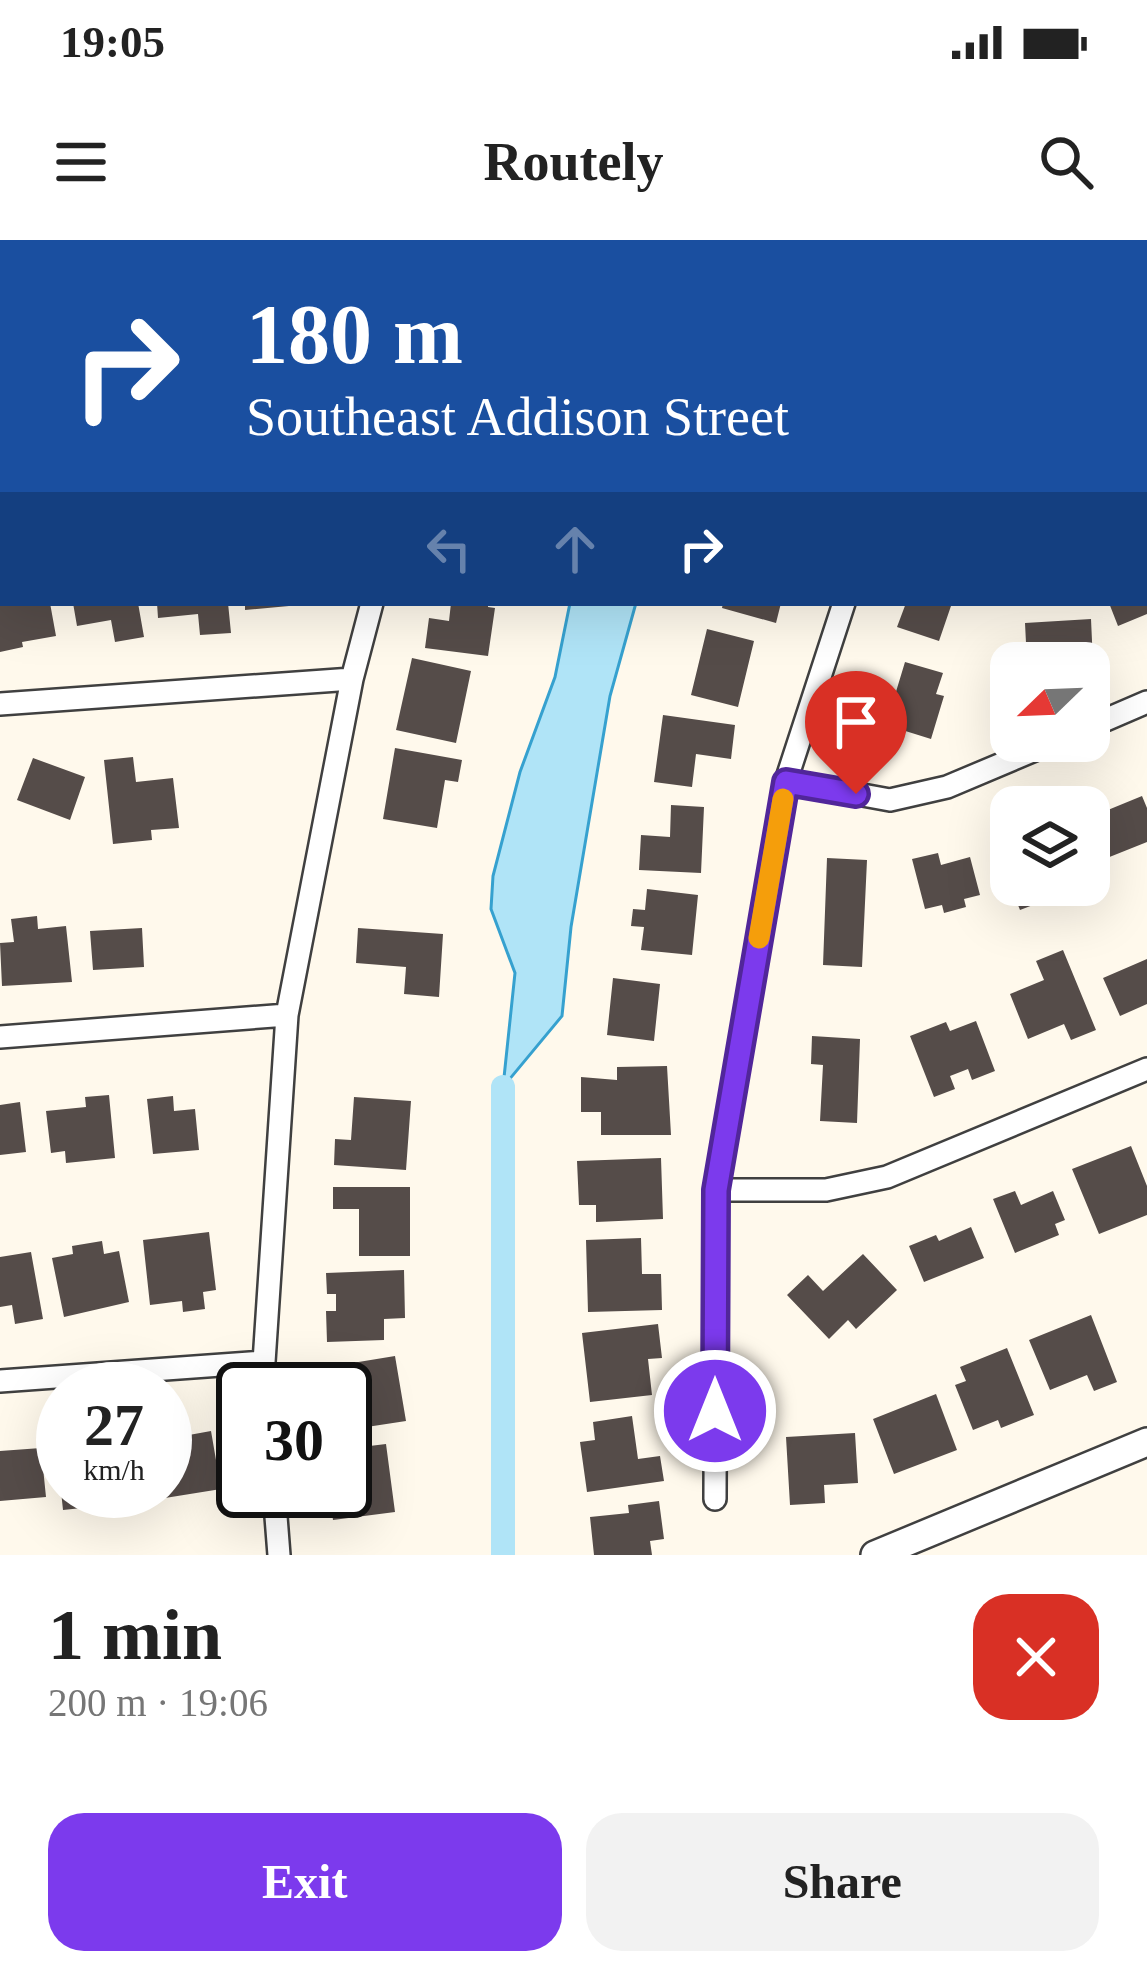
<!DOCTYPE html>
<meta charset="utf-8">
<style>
:root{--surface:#fff;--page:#f2f2f2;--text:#222;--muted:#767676;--accent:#7c3aed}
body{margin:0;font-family:"Times New Roman",serif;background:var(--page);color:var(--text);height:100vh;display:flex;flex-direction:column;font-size:45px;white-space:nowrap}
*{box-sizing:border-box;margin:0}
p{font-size:39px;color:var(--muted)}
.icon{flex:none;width:66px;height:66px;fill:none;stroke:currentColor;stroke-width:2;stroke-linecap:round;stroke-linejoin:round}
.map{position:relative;height:1315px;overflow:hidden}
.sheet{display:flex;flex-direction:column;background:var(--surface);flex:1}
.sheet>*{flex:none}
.guide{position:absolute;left:0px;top:0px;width:1149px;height:366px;box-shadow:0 12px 48px #0002;background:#1a4fa0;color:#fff;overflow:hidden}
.needle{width:78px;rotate:247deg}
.controls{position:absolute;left:990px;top:402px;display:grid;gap:24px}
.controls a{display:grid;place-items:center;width:120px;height:120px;border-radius:24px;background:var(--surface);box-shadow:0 12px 48px #0002;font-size:60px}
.speed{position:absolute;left:36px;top:1122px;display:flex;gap:24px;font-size:60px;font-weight:700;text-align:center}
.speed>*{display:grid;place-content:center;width:156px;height:156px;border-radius:50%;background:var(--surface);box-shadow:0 12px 48px #0002;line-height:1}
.speed small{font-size:30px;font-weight:400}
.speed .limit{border:6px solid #111;border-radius:18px;background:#fff;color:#111}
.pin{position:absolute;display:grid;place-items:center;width:102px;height:102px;color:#fff;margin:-123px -51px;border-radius:50% 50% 50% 0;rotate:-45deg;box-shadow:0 0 12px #0007}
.pin .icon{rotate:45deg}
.me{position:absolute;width:132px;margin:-66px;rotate:0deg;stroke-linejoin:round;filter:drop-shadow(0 0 9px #0008)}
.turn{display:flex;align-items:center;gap:42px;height:252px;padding:0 48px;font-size:54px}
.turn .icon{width:156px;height:156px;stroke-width:2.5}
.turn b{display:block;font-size:84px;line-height:102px}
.lanes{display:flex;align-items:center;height:114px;padding:0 48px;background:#0003;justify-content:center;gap:60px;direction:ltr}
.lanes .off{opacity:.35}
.round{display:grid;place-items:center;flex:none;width:126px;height:126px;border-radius:36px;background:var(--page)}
.head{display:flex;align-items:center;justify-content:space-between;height:204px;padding:0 48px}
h1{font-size:72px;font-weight:800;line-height:90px}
.button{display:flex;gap:24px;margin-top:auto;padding:24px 48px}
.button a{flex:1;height:138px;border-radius:36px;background:var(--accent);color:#fff;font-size:48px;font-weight:800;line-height:138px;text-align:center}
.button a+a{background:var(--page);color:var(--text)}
.status{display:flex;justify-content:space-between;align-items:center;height:84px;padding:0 60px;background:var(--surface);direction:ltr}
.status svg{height:33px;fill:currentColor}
header{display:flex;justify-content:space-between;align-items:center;height:156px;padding:0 48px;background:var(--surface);font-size:54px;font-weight:800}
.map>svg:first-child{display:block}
.water{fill:#b0e4f7;stroke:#36a1cf;stroke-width:3}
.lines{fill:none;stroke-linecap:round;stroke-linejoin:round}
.canal{stroke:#b0e4f7;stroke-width:24}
.building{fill:#554c49}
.minor-casing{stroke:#404040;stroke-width:26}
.tertiary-casing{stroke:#404040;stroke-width:32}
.minor{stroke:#fff;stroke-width:21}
.tertiary{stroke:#fff;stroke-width:27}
.route-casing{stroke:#51269a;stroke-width:30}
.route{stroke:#7c3aed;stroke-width:21}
.slow{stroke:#f59e0b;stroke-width:21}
</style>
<div class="status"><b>19:05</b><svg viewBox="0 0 49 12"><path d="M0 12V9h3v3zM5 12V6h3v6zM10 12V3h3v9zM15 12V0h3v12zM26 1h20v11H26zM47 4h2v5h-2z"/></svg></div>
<header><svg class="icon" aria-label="menu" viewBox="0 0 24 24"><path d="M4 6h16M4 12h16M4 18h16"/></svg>Routely<svg class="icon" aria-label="search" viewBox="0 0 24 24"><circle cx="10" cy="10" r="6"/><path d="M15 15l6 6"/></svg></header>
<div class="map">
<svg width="1147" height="1315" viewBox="0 0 1147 1315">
<rect width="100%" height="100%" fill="#fff9ec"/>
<path class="water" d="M570,363h66l-26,93 -39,231 -9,89 -59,71 12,-114 -24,-64 2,-33 27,-104 35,-95z"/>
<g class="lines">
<path class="canal" d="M503,1315v-468"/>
</g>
<path class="building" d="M0,363h50l6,33 -34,6 1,5 -23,5z
M73,363h65l6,34 -29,5 -4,-22 -34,6z
M157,363h71l3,30 -31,2 -2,-21 -40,4z
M245,363h44v3l-44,4z
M451,363h37v4l7,1 -7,48 -63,-8 4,-30 20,3z
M723,363h58l-5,20 -54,-15z
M906,363h46l-13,38 -42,-14z
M1109,363h38v11l-29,12z
M1091,379l2,44h-66l-2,-40z
M707,389l47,12 -16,66 -47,-12z
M412,418l59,13 -15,72 -60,-13z
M905,422l38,11 -7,21 8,2 -13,43 -64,-20 9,-30 19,6z
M663,475l72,10 -4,34 -35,-5 -4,33 -38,-5z
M395,508l67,12 -4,22 -13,-2 -8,48 -54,-9z
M133,517l3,25 37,-4 6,50 -28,2 1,10 -39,4 -9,-84z
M33,518l52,19 -15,43 -53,-20z
M1095,551l8,21 39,-16 5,12v34l-55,22 -3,-57h-20l-2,-5z
M671,565l33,2 -3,66 -62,-3 2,-35 29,2z
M938,613l3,12 29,-8 10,38 -16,4 2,8 -22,6 -2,-8 -17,4 -13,-50z
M827,618l40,2 -5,107 -39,-2z
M1010,645h45l4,10 -39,15z
M647,649l51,6 -6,60 -51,-5 3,-23 -13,-1 2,-17 12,1z
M37,676l1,13 28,-3 6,56 -70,4 -2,-43 14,-1 -3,-23z
M142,688l2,39 -51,3 -3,-39z
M358,688l85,6 -4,63 -35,-3 2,-27 -50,-4z
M1063,710l33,80 -25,10 -7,-16 -36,15 -18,-45 34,-14 -8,-19z
M1147,719v45l-27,12 -17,-38z
M613,738l47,6 -6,57 -47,-6z
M976,781l19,50 -23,9 -4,-11 -18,7 5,13 -21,8 -24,-61 36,-14 4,9z
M812,796l48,3 -3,84 -37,-2 3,-56 -12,-1z
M667,826l4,69h-70v-23h-20v-35l36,3v-13z
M109,855l6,63 -49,5 -1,-12 -14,2 -5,-42 40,-4 -1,-10z
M173,856l1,15 21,-2 4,41 -46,4 -6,-55z
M354,857l57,4 -5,69 -72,-5 1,-26 16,1z
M20,862l6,50 -26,3v-50z
M1131,906l16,40v29l-48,19 -27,-65z
M661,918l2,61 -67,3v-17h-17l-2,-44z
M333,947h77v69h-51v-47h-26z
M1015,951l6,14 32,-14 12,29 -10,4 4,11 -44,18 -22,-54z
M971,987l13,31 -60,24 -15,-36 27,-11 3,6z
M209,992l7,58 -13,2 2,17 -22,3 -1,-11 -32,4 -7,-65z
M641,998l1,36h19l1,36 -74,2 -2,-72z
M102,1001l2,13 15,-3 10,51 -65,15 -12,-59 21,-4 -1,-8z
M31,1012l12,67 -28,5 -3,-19 -12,2v-50z
M863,1014l34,36 -41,39 -8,-9 -19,19 -42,-44 21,-20 15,16z
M404,1030l1,48 -21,1v21l-57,2 -1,-31h10v-17h-9l-1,-21z
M1091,1075l26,67 -23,9 -7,-16 -37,15 -21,-50z
M658,1084l4,34 -14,1 4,36 -62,7 -8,-69z
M1007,1108l27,67 -33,13 -3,-8 -25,10 -18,-45 11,-4 -6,-14z
M395,1116l11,65 -59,9 -2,-41h-14l-3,-22z
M936,1154l21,56 -63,24 -21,-55z
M632,1176l6,43 22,-3 4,25 -77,11 -7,-50 15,-2 -2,-18z
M176,1186l2,11 33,-6 10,58 -56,9v-71z
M855,1193l3,50 -34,2 1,18 -35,2 -4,-68z
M386,1204l9,68 -62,8 -4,-29h16v-42z
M41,1208l5,49 -46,4v-50z
M61,1251h58l1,13 -57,6z
M659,1261l5,38 -14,2 2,14h-58l-4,-38 39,-4 -1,-8z"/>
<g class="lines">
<g class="minor-casing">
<path id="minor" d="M131,3l1,-3
M474,3l1,-3
M998,3l2,-3
M1146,104h1
M0,126h3
M0,464l352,-25
M1089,487l58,-25
M786,541l104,19 57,-13 109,-46
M0,797l287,-22
M716,950h110l61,-13 260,-108
M0,1141l264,-19
M266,1149l-2,-27 23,-347 65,-336 20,-76
M274,1251l5,64
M715,1259l1,-309 70,-409 58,-178"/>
</g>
<g class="tertiary-casing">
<path id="tertiary" d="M875,1315l272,-113"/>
</g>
<use href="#minor" class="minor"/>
<use href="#tertiary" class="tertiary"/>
</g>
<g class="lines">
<g class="route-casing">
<path id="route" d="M715,1171l1,-221 70,-408 70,12"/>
</g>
<use href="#route" class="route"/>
<path class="slow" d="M759,698l24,-139"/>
</g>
</svg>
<div class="controls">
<a><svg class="needle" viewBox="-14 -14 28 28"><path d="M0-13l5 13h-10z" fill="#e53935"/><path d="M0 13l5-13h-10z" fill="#767676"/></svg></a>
<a><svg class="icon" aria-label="layers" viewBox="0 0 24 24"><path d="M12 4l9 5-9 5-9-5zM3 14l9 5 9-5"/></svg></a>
</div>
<div class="speed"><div>27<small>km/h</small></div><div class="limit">30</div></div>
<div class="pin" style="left:856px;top:554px;background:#d93025"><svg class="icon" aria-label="arrive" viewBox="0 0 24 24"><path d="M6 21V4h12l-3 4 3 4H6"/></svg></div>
<svg class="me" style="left:715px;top:1171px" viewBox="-20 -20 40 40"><circle r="17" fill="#7c3aed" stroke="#fff" stroke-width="3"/><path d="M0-11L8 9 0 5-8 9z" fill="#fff"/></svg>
<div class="guide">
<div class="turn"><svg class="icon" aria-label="right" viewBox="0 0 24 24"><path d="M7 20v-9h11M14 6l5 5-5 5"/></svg><div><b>180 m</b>Southeast Addison Street</div></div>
<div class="lanes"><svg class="icon off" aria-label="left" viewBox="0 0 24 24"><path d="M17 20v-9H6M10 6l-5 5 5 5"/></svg><svg class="icon off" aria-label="ahead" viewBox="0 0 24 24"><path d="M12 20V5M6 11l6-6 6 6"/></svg><svg class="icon" aria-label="right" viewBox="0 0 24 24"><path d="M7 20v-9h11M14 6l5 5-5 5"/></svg></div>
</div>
</div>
<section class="sheet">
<div class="head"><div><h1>1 min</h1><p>200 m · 19:06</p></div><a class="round" style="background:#d93025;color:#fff"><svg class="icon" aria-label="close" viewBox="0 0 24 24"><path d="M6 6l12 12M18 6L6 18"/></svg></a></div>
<div class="button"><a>Exit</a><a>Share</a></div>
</section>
